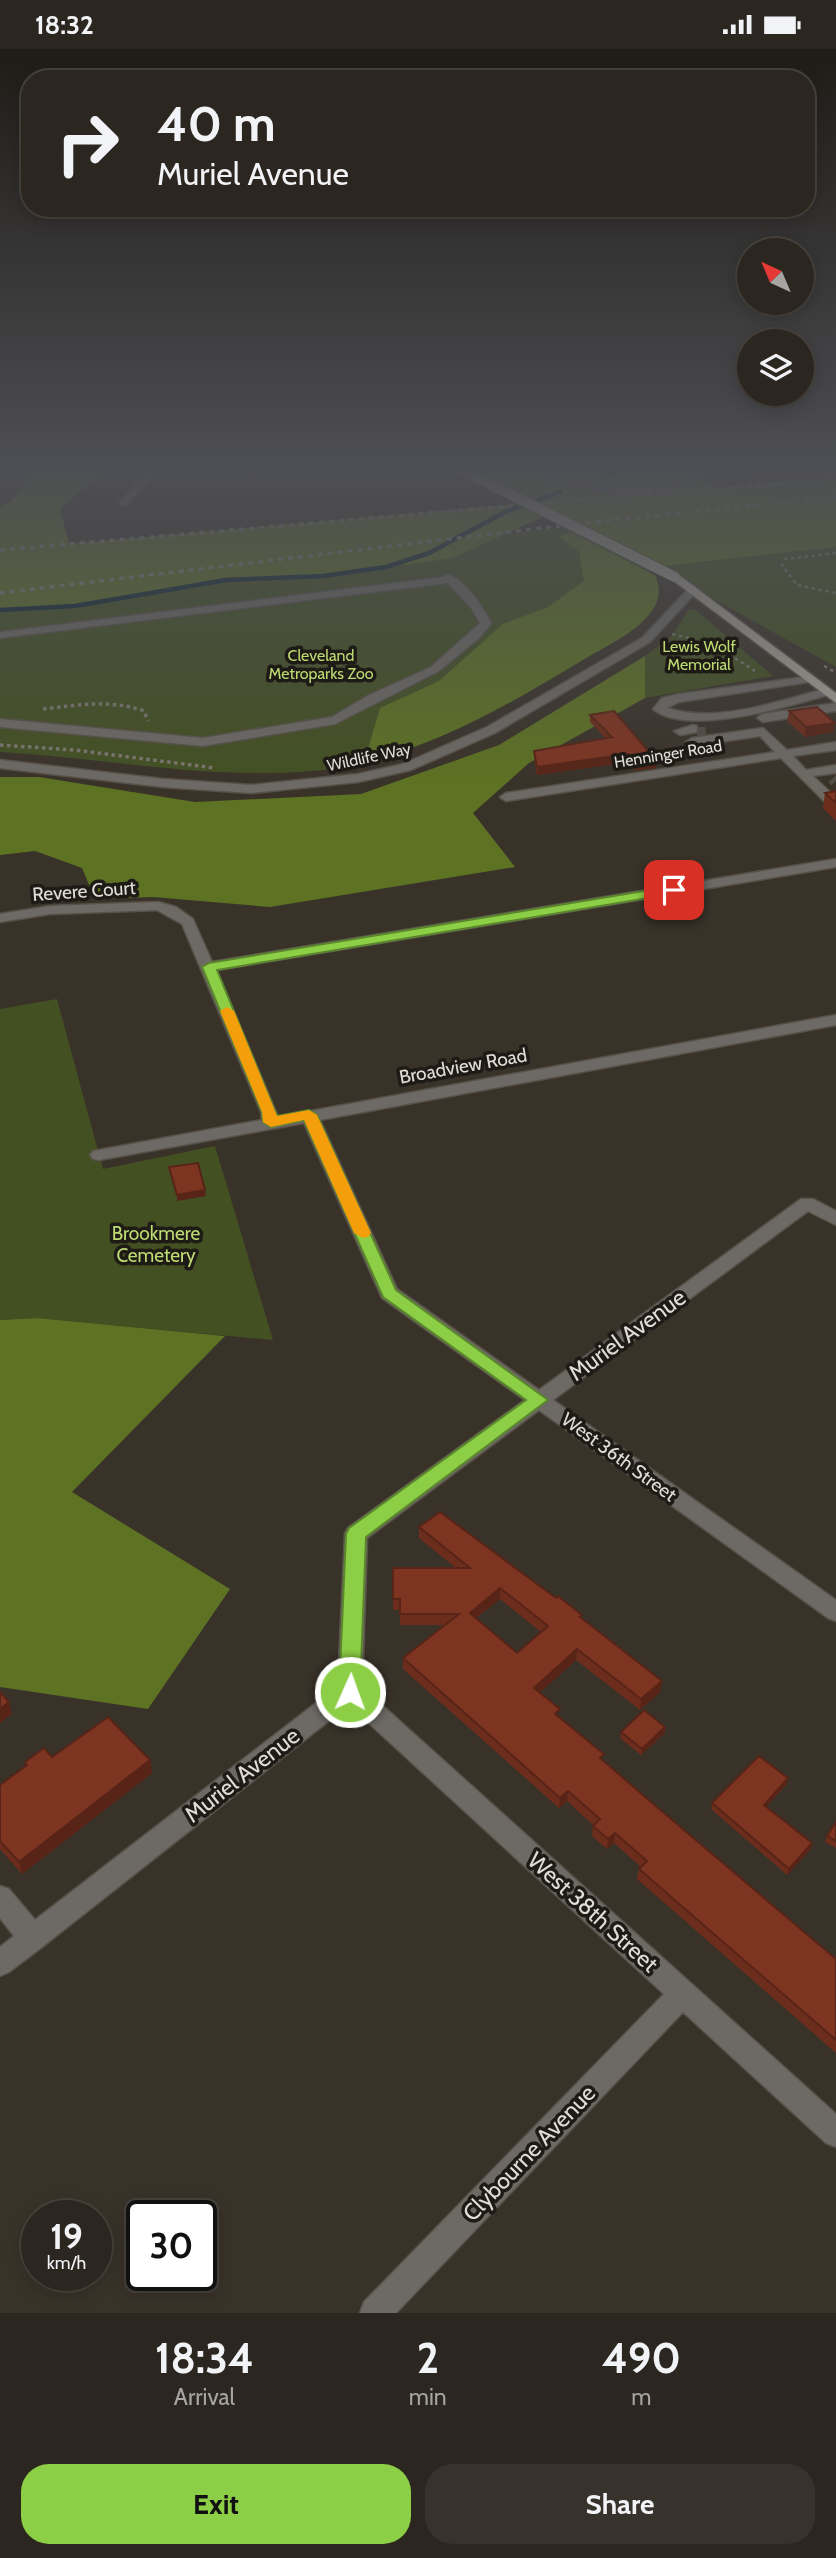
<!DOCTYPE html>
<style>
:root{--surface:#2b261f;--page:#37322c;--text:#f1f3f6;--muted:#a6a5a4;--line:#47433d;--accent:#8cce45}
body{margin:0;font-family:Cabin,sans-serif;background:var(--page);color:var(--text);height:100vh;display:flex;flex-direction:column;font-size:26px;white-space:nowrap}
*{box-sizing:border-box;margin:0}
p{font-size:23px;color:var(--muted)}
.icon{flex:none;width:38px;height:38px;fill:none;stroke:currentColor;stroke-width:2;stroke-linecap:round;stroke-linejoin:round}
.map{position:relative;height:2264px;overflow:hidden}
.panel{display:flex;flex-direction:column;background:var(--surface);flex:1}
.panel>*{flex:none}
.top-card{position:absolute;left:21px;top:21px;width:794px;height:147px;border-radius:28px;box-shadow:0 4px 18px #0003,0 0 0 2px var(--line);background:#2b261f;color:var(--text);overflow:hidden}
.needle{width:46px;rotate:316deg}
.controls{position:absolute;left:737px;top:189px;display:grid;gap:14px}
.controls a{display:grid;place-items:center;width:77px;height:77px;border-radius:50%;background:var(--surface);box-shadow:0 4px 18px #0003,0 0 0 2px var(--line);font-size:35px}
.speed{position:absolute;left:21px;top:2151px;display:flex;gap:14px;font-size:35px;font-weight:700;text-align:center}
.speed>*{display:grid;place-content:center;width:91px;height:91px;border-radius:50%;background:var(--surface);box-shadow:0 4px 18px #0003,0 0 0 2px var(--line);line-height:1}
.speed small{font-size:18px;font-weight:400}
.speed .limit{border:4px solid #111;border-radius:10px;background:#fff;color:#111}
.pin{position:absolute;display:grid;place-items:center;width:60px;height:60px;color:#fff;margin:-30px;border-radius:14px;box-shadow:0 4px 10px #0006}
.me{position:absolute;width:77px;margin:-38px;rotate:2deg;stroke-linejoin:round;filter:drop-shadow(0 0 5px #0008)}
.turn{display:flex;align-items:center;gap:24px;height:147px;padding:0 21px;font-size:32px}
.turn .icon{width:91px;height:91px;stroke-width:2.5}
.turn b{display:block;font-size:49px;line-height:60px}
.eta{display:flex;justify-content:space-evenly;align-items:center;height:119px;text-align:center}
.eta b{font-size:42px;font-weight:700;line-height:49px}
.primary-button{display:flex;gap:14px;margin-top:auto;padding:14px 21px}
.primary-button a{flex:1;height:80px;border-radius:28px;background:var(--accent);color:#111;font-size:28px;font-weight:700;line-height:80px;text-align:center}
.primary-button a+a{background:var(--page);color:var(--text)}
.status{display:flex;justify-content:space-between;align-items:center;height:49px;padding:0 35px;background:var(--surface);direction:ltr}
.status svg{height:19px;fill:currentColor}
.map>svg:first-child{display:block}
.green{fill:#435022}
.forest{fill:#5d7223}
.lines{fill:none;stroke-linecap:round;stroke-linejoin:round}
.stream{stroke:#0b2534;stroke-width:4.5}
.minor-tunnel{stroke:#524c43;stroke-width:13;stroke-dasharray:13 6;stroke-linecap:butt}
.minor-casing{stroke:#575148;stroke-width:3}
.major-casing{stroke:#575148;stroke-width:3}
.path-far1{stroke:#7c766e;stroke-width:2.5;stroke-dasharray:3.5 3.5;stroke-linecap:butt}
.path{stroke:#7c766e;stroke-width:3.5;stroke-dasharray:3.5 3.5;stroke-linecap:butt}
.minor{fill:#6d6a65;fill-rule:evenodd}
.major{fill:#a59f95;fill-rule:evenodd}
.rail{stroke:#878079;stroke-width:3.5;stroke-dasharray:5 5;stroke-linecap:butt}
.major-bridge-casing{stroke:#575148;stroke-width:12;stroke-linecap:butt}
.major-bridge{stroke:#a59f95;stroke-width:10}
.wall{fill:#6c2d1c;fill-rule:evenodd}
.shaded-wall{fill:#582417}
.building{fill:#7d3421;stroke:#582417;stroke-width:2;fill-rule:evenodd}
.route{fill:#8cce45;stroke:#5b862d;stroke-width:2}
.slow{fill:#f59e0b}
.labels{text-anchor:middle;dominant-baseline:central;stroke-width:7;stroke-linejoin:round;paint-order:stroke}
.far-park-label{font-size:16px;fill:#bddb72;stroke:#1e1b16}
.far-street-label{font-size:16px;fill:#e1dcd6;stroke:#1e1b16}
.street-label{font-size:19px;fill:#e1dcd6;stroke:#1e1b16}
.park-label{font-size:19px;fill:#bddb72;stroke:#1e1b16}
.near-street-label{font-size:23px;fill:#e1dcd6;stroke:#1e1b16}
</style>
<div class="status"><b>18:32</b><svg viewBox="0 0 49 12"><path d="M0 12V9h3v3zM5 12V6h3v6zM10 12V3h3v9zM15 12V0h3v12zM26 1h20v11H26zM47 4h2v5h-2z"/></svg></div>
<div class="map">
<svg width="836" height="2264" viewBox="0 0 836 2264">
<rect width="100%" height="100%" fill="#393229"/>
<path class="green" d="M572,477c19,11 81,37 86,58 3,10 -2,21 -8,29 -17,20 -44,33 -65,46 -51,30 -100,60 -155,82 -37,15 -78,27 -118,30 -104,9 -208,-13 -312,-19v-153z
M836,498v120l-180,-100z
M689,560l8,2 76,65 -128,22v-42l26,-19z
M57,950l46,170 112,-23 58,194 -236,-22 -37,2v-311z"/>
<path class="forest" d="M37,419h72l-49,40 9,36 460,-41 -71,-35h232l24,20 122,-10v69l-180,20 -105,-54 -98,45 -130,18 -98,4 -150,26 -75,4v-103l11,-6z
M572,484l84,43c4,13 4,24 -4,35 -15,21 -44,34 -66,47 -70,42 -141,85 -222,104l16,-54 59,-27 64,-57 45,-17 36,-26 -5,-29 -21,-16z
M645,607v42l-116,65 -56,50 42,54 -245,40 -117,-10 -58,2 -13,-31 -47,-17 -35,4v-78h39l156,25 166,-8 138,-49z
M37,1269l188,18 -153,156 158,97 -82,120 -148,-22v-367z"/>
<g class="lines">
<path class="stream" d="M603,427l25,-8
M0,561l75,-4 151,-26 97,-4 63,-9 43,-14 78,-42 53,-19"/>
<path class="minor-tunnel" d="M697,685l9,-1
M833,729l3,3"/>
<g class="minor-casing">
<path id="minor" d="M152,419h10l-36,37h-6v-4z
M516,419h14l61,16 49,4 22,-3 20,-6 19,-11h11c-44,38 -110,27 -160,12 -12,-3 -26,-6 -36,-12z
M448,525c18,8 34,31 43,49l-1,2 -11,13 -40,33 -104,53 -132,22 -203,-19v-8l203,19 129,-21 37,-22 62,-28 49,-44 -8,-14 -24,-26 -448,55v-6l443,-55z
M690,538l9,2 -49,53 -155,91 -84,37 -53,12 -107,11 -88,-6 -163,-19v-8l163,19 88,6 107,-11 45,-10 84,-37 155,-89z
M811,627l6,3 -2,2 -136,21 -12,6c51,16 111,-7 161,-20l6,4 -2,2c-41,11 -144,44 -179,15l9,-11 17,-4z
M836,654v8l-73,11 -6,-4 6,-4z
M693,676l4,1v6l-17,3 -6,-4z
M763,679l24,22 49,-8v8l-43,6 13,14 30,-5v8l-23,3 19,18 4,-1v8h-12l-43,-43 -275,43 -6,-4 6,-4 269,-41 -15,-16 -68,10 -6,-4 6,-4z
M836,810v8l-620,103 62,147 558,-102v10l-516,95 77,169 142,101 262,-191h12l23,12v14l-28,-14 -255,189 283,200v21l-8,-3 -289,-208 -172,128 -5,149 474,427v33l-10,-4 -143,-131 -287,301h-36l4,-11 300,-308 -315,-289 -307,242 -33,25 -9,4v-29l14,-11 -14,-18v-32l9,3 26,31 303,-234 7,-152 3,-6 177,-128 -143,-102 -78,-175 -205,37 -6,-1 -3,-4 3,-4 6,-1 163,-30 -1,-8 -79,-188 -25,-14 -107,4 -50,8v-8l50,-8 108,-4 18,5 17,12 19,43z"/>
</g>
<g class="major-casing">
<path id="major" d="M671,526h8l157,118v10l-165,-124z"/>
</g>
<path class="path-far1" d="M836,504l-51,6 -3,6 15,20 39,8
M672,585l25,6 2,5 22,4 34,22
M693,607l6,-11
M824,617l11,6"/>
<path class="path" d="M43,660c35,-4 67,-10 101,2l4,10
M0,696l75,5 140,18"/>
<use href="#minor" class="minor"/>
<use href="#major" class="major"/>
<path class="rail" d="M0,501l836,-72
M0,544l566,-68 270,-28"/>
<g class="major-bridge-casing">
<path id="major-bridge" d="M458,419l217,109"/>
</g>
<use href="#major-bridge" class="major-bridge"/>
</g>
<path class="wall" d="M748,419h88v5l-75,6z
M789,662l46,12 -2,9 -28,5 -18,-16z
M590,666l66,53 -20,2 -8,-8 -91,13 -3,-17v-7l71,-13 -15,-16z
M836,742v30l-13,-13 2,-15z
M419,1478l163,92 78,73 -20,18 -64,-50 -36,32 19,25 44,44 48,41 185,157v94l-199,-174 2,-10 2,-2 -27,-24 -7,6 -15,-13 1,-11 -26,-24 -8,7 -156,-139v-11l42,-33h-45v-15h-7v-42h63l-37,-30zM500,1550l41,33 -24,21 -41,-35z
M621,1683l44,1 -24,22 -21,-17z
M52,1708l98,3 2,13 -130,101 -22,-25v-64l26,-19 -1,-4z
M787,1735l-21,23 46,36 -1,6 -24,26 -76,-66 1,-6z
M836,1773v26l-11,-6 2,-6z"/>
<path class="shaded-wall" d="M763,419h73v5l-75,6z
M835,674l-2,9 -28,5 1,-10z
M628,705v8l-91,13v-8z
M656,711v8l-20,2 1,-7z
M205,1141l1,6 -29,5v-6z
M500,1539v11l-31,24 1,-10z
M577,1600l-1,11 -42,38v-10z
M662,1632l-2,11 -20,18 1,-11z
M9,1653l3,12 -12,9v-14z
M665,1678v6l-24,22 1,-6z
M150,1711l2,13 -130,101 -3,-12z
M788,1729l-1,6 -25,27 2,-6z
M568,1742l-1,10 -8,7 1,-10z
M615,1784l-1,10 -7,6 1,-10z
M812,1794l-1,6 -24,26 2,-6z"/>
<path class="building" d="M817,658l18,16 -29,4 -17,-16z
M614,662l42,49 -19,3 -9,-9 -91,13 -3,-16 78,-14 -22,-22z
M836,742v12l-11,-10z
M198,1114l7,27 -28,5 -8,-28z
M440,1463l116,86 2,-2 24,19 -2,2 82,64 -21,18 -64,-50 -43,39 26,21 -5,5 49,40 -4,4 51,44 185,157v81l-197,-171 8,-8 -32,-28 -7,6 -15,-13 7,-7 -32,-28 -8,7 -157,-140 56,-44h-59v-15h-7v-31h77l-51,-41zM500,1539l48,38 -31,27 -47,-40z
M0,1643l9,10 -9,7z
M644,1661l21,17 -23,22 -21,-17z
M108,1668l42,43 -131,102 -19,-21v-56l27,-20 -2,-3 19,-14 8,9z
M759,1707l29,22 -24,27 48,38 -23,26 -77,-66z
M836,1773v19l-9,-5z"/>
<linearGradient id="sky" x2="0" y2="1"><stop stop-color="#1f1c17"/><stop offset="0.57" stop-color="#4e4f54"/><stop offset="1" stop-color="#4e4f54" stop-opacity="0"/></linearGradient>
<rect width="836" height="736" fill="url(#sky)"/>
<path class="route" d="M674,837l4,1v6l-461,77 60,146 32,-6 8,5 79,175 152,110 -182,137 -6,155 -3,6 -7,3 -8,-3 -3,-6 7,-158 3,-6 177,-128 -143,-103 -79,-177 -33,7 -8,-5 -1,-10 -60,-145 7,-4z"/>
<path class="slow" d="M227,958l7,4 43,105 32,-6 8,5 54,118 -3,4 -5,1 -9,-5 -50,-113 -33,7 -8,-5 -1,-10 -42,-101z"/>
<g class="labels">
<g class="far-park-label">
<text x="699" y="597">Lewis Wolf<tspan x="699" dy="18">Memorial</tspan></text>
<text x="321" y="606">Cleveland<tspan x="321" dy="18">Metroparks Zoo</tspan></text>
</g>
<g class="far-street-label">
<text transform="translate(668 705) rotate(-9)">Henninger Road</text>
<text transform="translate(369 708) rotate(-12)">Wildlife Way</text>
</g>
<g class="street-label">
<text transform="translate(84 842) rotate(-4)">Revere Court</text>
<text transform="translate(463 1017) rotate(-10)">Broadview Road</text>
<text transform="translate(619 1408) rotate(36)">West 36th Street</text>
</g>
<g class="park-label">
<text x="156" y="1184">Brookmere<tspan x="156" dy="22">Cemetery</tspan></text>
</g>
<g class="near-street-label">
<text transform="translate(627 1286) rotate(-36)">Muriel Avenue</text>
<text transform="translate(242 1726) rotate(-38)">Muriel Avenue</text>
<text transform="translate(593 1863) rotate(42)">West 38th Street</text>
<text transform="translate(529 2104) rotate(-46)">Clybourne Avenue</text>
</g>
</g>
</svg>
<div class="controls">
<a><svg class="needle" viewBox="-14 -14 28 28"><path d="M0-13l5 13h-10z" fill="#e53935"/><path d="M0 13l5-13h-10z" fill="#a6a5a4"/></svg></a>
<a><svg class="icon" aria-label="layers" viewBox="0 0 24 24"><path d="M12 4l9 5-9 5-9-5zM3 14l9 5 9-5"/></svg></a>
</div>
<div class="speed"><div>19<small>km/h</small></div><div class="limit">30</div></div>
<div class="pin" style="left:674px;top:841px;background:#d93025"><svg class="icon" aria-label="arrive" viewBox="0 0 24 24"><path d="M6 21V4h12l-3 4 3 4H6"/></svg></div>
<svg class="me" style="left:350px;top:1643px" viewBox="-20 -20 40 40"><circle r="17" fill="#8cce45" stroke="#fff" stroke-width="3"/><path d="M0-11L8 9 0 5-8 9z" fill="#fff"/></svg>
<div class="top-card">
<div class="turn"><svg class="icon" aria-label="right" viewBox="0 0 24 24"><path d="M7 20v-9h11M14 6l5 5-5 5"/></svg><div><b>40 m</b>Muriel Avenue</div></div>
</div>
</div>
<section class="panel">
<div class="eta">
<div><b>18:34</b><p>Arrival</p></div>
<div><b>2</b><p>min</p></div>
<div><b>490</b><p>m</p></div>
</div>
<div class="primary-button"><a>Exit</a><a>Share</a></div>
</section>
